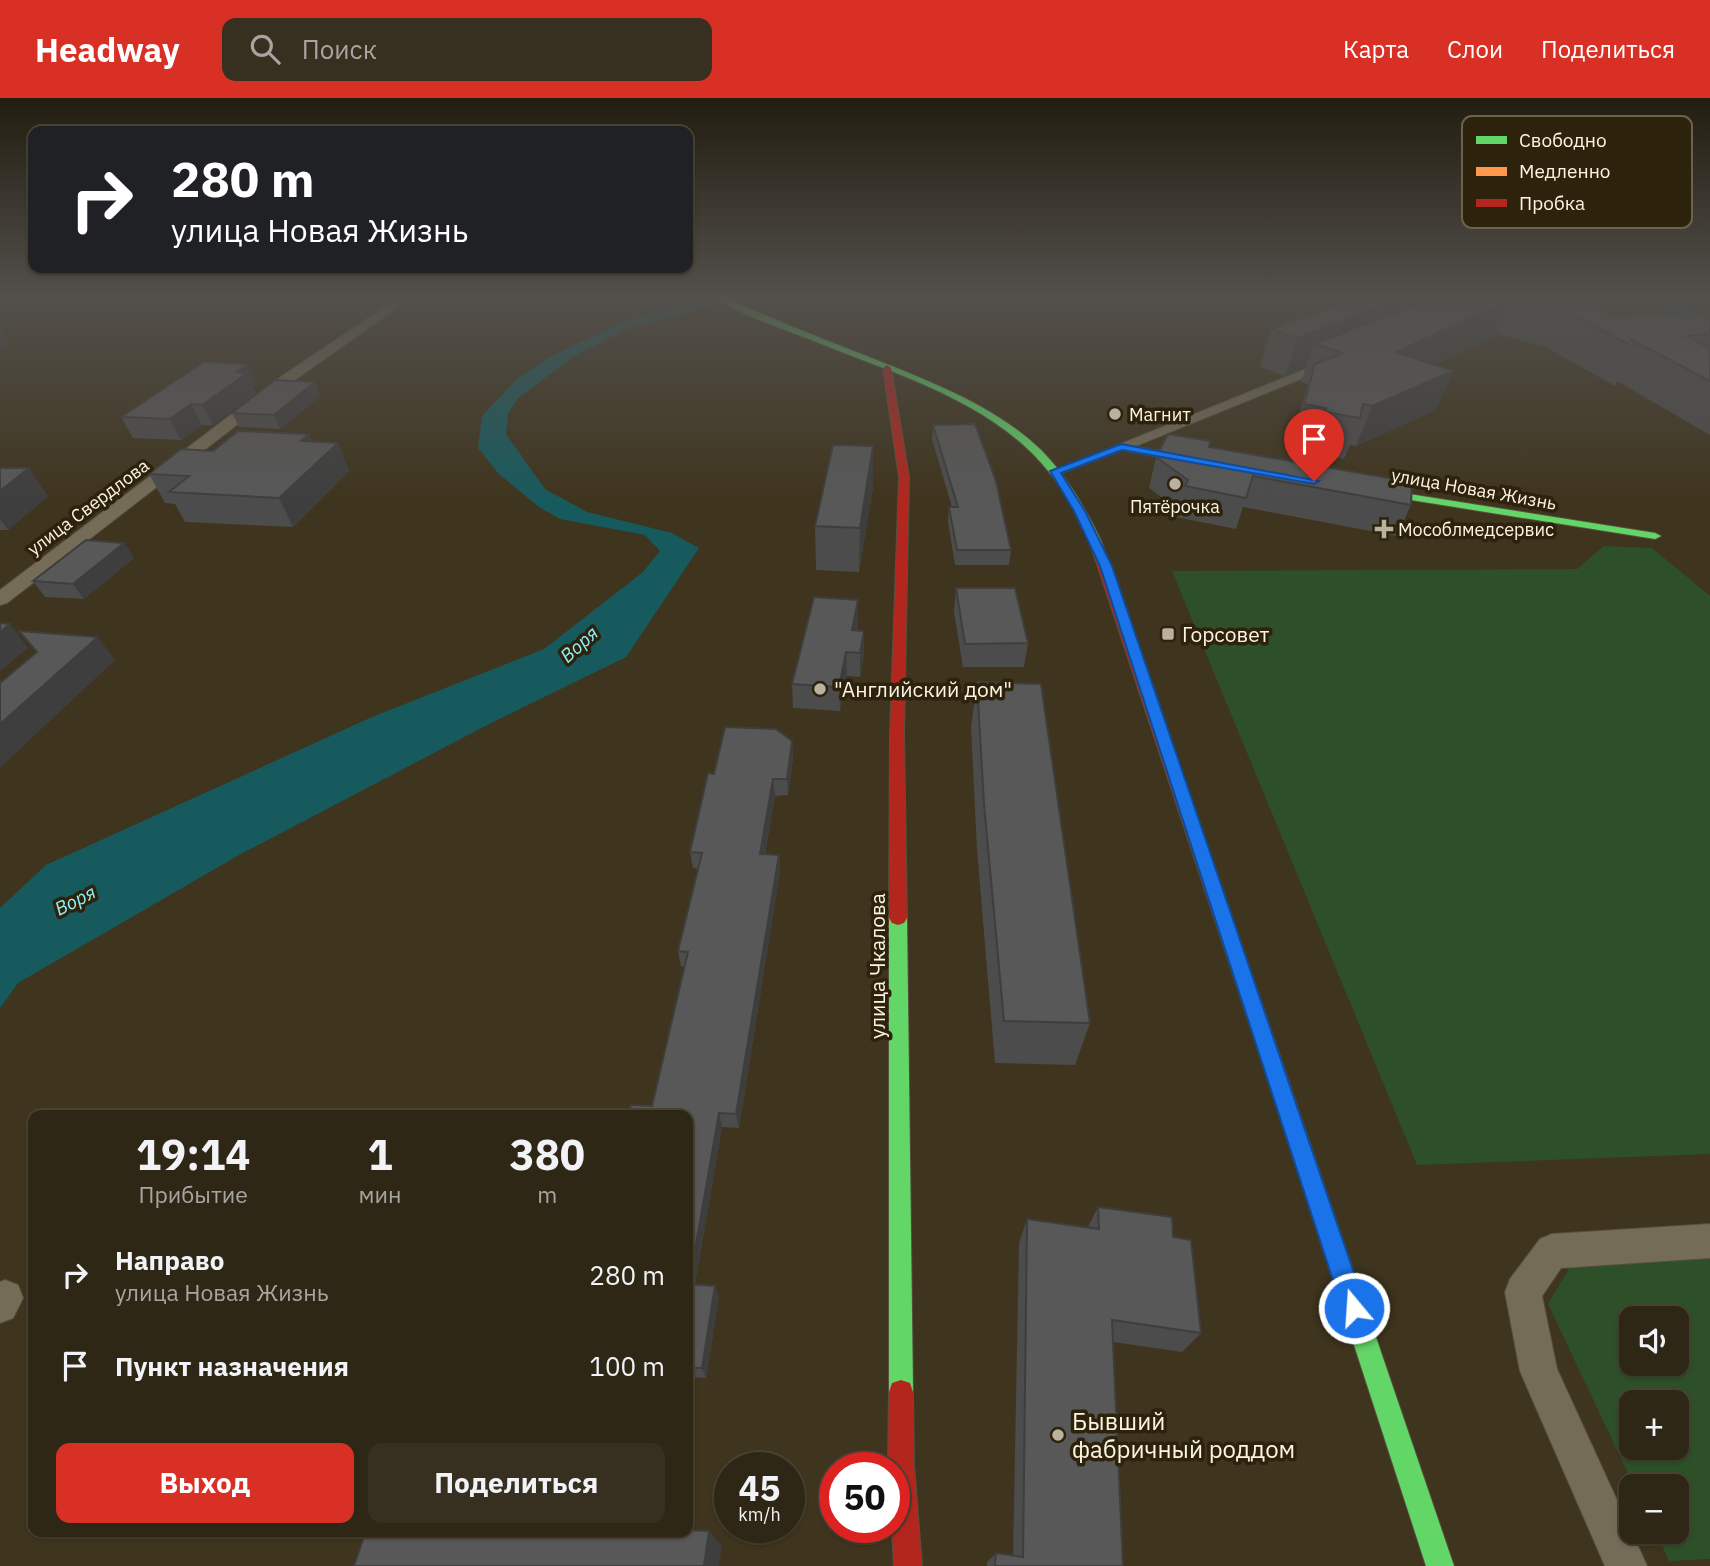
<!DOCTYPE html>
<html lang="ru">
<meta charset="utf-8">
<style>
:root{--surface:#2f2716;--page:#372f1f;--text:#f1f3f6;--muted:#a7a5a1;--line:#4a4435;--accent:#d93025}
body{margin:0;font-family:"IBM Plex Sans",sans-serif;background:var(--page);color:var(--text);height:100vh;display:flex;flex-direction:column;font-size:26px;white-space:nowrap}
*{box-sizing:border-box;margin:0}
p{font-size:23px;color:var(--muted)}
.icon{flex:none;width:38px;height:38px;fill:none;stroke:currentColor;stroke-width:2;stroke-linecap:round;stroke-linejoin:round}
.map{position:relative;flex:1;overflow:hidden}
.panel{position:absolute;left:28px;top:1012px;width:665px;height:427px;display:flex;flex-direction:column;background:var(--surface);border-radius:14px;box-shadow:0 2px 5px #0004,0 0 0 2px var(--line)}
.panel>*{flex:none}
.banner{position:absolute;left:28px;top:28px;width:665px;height:147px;border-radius:14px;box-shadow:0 2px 5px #0004,0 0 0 2px var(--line);background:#202124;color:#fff;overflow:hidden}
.controls{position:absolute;left:1619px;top:1208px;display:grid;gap:14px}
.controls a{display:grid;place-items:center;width:70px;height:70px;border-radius:14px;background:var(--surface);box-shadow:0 2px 5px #0004,0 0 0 2px var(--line);font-size:35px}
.speed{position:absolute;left:714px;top:1354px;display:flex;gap:14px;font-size:35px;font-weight:700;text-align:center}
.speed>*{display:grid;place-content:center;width:91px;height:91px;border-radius:50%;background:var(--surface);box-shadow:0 2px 5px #0004,0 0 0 2px var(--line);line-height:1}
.speed small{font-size:18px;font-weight:400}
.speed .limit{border:10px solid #d22;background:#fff;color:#111}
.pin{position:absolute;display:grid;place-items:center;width:60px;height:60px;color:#fff;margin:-72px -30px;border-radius:50% 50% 50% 0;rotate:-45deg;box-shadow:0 0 7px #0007}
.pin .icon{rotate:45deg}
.me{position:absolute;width:77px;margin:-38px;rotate:342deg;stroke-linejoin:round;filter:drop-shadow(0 0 5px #0008)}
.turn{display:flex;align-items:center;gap:24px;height:147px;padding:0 28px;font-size:32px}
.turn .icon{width:91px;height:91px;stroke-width:2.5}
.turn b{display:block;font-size:49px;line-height:60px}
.eta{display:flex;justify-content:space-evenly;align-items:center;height:119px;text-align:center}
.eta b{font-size:42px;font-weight:700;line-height:49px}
.cta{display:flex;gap:14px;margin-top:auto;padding:14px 28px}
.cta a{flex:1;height:80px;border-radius:14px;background:var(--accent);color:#fff;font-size:28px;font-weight:700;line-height:80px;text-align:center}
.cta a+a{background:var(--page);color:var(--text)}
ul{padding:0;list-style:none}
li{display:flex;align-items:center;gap:21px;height:91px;padding:0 28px}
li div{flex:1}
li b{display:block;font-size:26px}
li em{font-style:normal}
header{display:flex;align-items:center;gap:42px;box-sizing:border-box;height:98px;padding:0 35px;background:var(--accent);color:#fff}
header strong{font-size:33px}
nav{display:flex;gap:38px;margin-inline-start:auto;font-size:24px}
.search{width:490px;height:63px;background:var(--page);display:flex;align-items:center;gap:18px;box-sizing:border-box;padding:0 24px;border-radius:14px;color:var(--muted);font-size:26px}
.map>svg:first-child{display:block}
.green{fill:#2d5028;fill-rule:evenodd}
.water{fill:#175a5e}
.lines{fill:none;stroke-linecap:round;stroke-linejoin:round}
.river{fill:#175a5e;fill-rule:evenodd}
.street-casing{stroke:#575040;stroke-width:2}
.fast-casing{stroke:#575040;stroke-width:2}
.slow-casing{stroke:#575040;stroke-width:2}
.jam-casing{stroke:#575040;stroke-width:2}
.street{fill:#756c58;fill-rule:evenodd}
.fast{fill:#63d668;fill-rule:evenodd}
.slow{fill:#ff974d;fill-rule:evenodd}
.jam{fill:#b3261e;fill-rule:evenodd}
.wall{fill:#4c4c4c}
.shaded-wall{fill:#3e3e3e}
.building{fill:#585858;stroke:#3e3e3e;stroke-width:2}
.route{fill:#1a73e8;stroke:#114b97;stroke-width:2}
.poi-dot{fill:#bab19e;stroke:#2d220b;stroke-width:2.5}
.labels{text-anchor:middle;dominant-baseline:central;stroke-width:7;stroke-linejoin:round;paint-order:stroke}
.far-poi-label{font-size:18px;fill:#fdf4e3;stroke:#2d220b;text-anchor:start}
.far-street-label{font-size:18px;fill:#fdf4e3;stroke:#2d220b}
.far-water-label{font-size:19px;font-style:italic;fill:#90f2fb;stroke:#2d220b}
.poi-label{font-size:21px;fill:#fdf4e3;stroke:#2d220b;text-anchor:start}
.street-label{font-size:21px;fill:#fdf4e3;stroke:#2d220b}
.near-poi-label{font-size:24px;fill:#fdf4e3;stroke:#2d220b;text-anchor:start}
.key{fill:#2d220b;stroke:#6b614c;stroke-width:2}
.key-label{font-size:19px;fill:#fdf4e3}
</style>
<header>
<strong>Headway</strong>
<div class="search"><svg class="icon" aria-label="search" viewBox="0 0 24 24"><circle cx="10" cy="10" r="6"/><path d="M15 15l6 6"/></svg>Поиск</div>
<nav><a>Карта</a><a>Слои</a><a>Поделиться</a></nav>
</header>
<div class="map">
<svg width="1710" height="1468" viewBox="0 0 1710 1468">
<rect width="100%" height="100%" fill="#3f341d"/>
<path class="green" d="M1604,448l48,2 58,48v558l-293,11 -245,-594 405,-2z
M1710,1142v319l-41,2 -13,-30h20v-45h-42l-86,-182 36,-60zM1631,1220h45v45h-45zM1631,1304h45v45h-45z"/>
<path class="water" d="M706,200h34l-114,31 -54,29 -54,40 -10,16 -2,20 39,55 42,23 85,21 27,15 -73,109 -133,65 -254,133 -221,128 -18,25v-100l46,-43 326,-148 172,-68 99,-77 17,-21 -15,-16 -85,-16 -21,-12 -40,-33 -21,-26 4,-32 34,-36 30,-21 71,-35z"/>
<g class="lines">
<path class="river" d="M1661,200h24l7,18 18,4v16l-38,-10z"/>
<g class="street-casing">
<path id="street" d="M398,200h13l-119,84 -285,221 -7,2v-15l282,-214z
M1328,262l12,3 -214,87h-10l-3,-3z
M1710,1126v34l-149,10 -19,28 15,73 90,197h-42l-85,-195 -15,-79 5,-13 30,-40 12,-5z
M5,1182l13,5 5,13 -10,20 -13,5v-41z"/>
</g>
<g class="fast-casing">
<path id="fast" d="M717,200h9c45,20 91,39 138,57 60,24 129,49 177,95 26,26 45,59 61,93l-10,2c-14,-24 -24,-51 -43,-73 -57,-72 -158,-99 -240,-133 -29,-12 -66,-22 -92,-41z
M1365,389l290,46 6,3 -6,3 -294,-47v-4z
M898,813l6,2 3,5 6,474 -3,9 -9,3 -9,-3 -3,-9v-474l3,-5z
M1269,946l7,3 3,6 175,513h-28l-167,-513 3,-6z"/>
</g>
<g class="slow-casing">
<path id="slow" d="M1121,346l82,15 5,3 -5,3 -81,-15 -63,24 -9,-2z"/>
</g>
<g class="jam-casing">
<path id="jam" d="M887,267l4,3 18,109 -5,257 3,184 -3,5 -6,2 -6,-2 -3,-5 1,-184 9,-257 -16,-109z
M1096,442l6,3 177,510 -3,6 -7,3 -7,-3 -3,-6 -169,-510z
M901,1282l9,3 3,9 1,73 8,101h-28l-2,-38h2v-60h-6l1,-76 3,-9z"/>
</g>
<use href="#street" class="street"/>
<use href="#fast" class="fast"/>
<use href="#slow" class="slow"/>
<use href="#jam" class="jam"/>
</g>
<path class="wall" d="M1359,200h233l18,19 100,2v116l-93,-54 -2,5 -69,-39 -48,-13 -64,31 19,6 -17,39 -80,36 -6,-1 -6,14 -34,-6 1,-5 -21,-4 18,-60 -7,-2 5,-15 -21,9 -25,-9 11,-38z
M315,284l5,14 -40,33 -41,-2 -7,-14z
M257,286l-4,3 3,6 -43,32h-11l-21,15 -48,-2 -12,-21z
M933,327l78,125 -2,15h-54l-7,-43 1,-15h3l-20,-68z
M309,336l3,7 26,2 11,28 -56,56 -108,-5 -10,-18 -10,-1 -16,-29z
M1209,349l202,58 -14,31 -154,-29 -7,22 -60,-12 2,-7 -29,-22 7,-31z
M0,370l48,28 -40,34h-8z
M873,389l-14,85 -43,-2 -1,-44z
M124,445l10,15 -50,41 -39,-2 -12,-16z
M956,490l72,55 -4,24h-61l-9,-55z
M858,526l-1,6 7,24 -4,23 -13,-1 -7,35 -47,-3 -1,-24z
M977,584l113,341 -15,42 -80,-2 -18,-213 -6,-122z
M792,643l1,17 -5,37 -13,1 -10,58 14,1 1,16 -41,257 -17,-1 -27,157 20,2 4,11 -13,81 -18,-1v-262l-4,-148 -3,-1 -3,-15 20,-82 -5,-1 -3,-16 24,-78z
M1098,1109l75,30 28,96 -19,19 -69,-10 10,224h-136v-4l9,-9 17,3 6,-313 8,-24 61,8z"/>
<path class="shaded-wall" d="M1404,200h61l-151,46 -8,23 -21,9 12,-38z
M1514,200l-16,36 -117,56 15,-38z
M0,223l8,24 -8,2z
M248,266l9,20 -4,3 3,6 -43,32 -11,-20 35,-33z
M1453,273l-17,39 -80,36 16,-40z
M315,284l5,14 -40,33 -6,-14z
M191,306l11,21 -21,15 -11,-21z
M309,336l11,25 18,-16 11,28 -56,56 -14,-29 22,-57z
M873,348v41l-14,85 1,-44z
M29,370l19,28 -40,34 -8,-11v-28z
M124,445l10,15 -50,41 -11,-15z
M858,502v24l-6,30v-24z
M10,526l18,24 -28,23v-39z
M864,533v23l-4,23v-24z
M98,539l17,23 -115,108v-44z
M846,554l1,24 -7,35 -1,-24z
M792,643l1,17 -5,37 -1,-16z
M773,681l2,17 -13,74 -2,-16z
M779,757l1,16 -41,257 -3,-14z
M719,1015l3,14 -29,168 -4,-11z
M715,1188l4,11 -13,81 -4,-10z
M709,1433l13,15 -3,20h-15z"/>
<path class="building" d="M1359,200h45l-107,40 -26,-9z
M1435,200h157l18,19 82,-6 18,8v15l-24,2 24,12v33l-78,-41 4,8 -71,-37 -51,-13 -118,54 57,19 -81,35 -9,-2 -3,14 -35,-6 1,-4 -22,-4 11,-40 27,-11 -28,-9z
M204,264l44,2 -11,8 10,1 -45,32 -11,-1 -21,15 -49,-2z
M275,282l40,2 -41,33 -42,-2z
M975,326l21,57 15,69h-54l-8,-43h9l-25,-82z
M238,333l71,3 -8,7 37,2 -59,55 -110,-6 20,-16 -40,-2 32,-25 32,2z
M1168,336l42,7 -1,6 203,35 -1,23 -158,-29 -7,22 -61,-12 3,-6 -32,-23z
M833,347l40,1 -13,82 -45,-2z
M0,370h29l-29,23z
M86,442l38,3 -51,41 -40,-3z
M956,490h59l13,55 -63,1z
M814,499l44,3 -6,30 12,1 -4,22 -14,-1 -7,35 -47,-3z
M0,525l10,1 -10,8z
M19,533l79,6 -98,87v-41l37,-31z
M977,584l64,2 49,339 -86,-2 -20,-217z
M725,629l51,2 16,12 -5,38h-14l-13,75 19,1 -43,259 -17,-1 -30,171 26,2 -13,82h-14v-253h-60l3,-10 21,1 36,-154 -10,-1 24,-98 -12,-1 18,-79 6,1z
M1098,1109l74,10 1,20 18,3 10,93 -89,-13 11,246h-128l1,-13 27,4 4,-338 72,10z
M688,1432l21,1 -5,35h-350l12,-35h322z"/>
<linearGradient id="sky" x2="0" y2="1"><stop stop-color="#231d10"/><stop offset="0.49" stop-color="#52504c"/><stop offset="1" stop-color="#52504c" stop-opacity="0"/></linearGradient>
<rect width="1710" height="405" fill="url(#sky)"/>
<path class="route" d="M1121,346l198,37 -5,3 -192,-34 -61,23 24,38 27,55 254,742 -4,9 -8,3 -9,-3 -3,-9 -242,-742 -26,-55 -24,-40z"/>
<g class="poi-dot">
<circle cx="1115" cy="316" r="7"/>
<circle cx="1175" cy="386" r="7"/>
<path d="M1380.5 420.5h7v7h7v7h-7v7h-7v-7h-7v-7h7z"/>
<rect x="1161" y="529" width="14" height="14" rx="3.5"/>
<circle cx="820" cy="591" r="7"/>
<circle cx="1058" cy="1337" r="7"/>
</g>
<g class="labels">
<g class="far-poi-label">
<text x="1129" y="316">Магнит</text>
<text x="1175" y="408" text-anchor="middle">Пятёрочка</text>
<text x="1398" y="431">Мособлмедсервис</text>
</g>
<g class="far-street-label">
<text transform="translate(1474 391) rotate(10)">улица Новая Жизнь</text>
<text transform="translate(88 409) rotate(-37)">улица Свердлова</text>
</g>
<g class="far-water-label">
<text transform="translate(579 546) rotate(-42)">Воря</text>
<text transform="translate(75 802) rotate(-27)">Воря</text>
</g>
<g class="poi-label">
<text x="1182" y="536">Горсовет</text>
<text x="834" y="591">"Английский дом"</text>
</g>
<g class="street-label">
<text transform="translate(877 868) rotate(-90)">улица Чкалова</text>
</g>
<g class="near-poi-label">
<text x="1072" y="1323">Бывший<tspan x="1072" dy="28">фабричный роддом</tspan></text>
</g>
</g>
<rect x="1462" y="18" width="230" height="112" rx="10" class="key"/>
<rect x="1476" y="38" width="31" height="8" fill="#63d668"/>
<rect x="1476" y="69" width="31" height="9" fill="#ff974d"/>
<rect x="1476" y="101" width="31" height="8" fill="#b3261e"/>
<g class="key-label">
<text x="1519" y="49">Свободно</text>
<text x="1519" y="80">Медленно</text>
<text x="1519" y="112">Пробка</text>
</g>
</svg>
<div class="controls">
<a><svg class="icon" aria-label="sound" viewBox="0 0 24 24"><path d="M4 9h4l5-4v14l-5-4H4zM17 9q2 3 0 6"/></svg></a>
<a>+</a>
<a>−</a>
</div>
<div class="speed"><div>45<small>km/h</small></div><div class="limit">50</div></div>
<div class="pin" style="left:1314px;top:383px;background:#d93025"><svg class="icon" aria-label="arrive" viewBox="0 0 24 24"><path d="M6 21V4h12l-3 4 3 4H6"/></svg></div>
<svg class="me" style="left:1354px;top:1210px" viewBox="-20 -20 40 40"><circle r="17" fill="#1a73e8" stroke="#fff" stroke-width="3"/><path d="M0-11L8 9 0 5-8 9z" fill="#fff"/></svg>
<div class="banner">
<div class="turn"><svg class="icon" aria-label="right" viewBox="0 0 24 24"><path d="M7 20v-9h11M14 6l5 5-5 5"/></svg><div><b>280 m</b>улица Новая Жизнь</div></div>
</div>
<section class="panel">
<div class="eta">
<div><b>19:14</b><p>Прибытие</p></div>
<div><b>1</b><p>мин</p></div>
<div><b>380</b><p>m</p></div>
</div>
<ul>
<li><svg class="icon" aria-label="right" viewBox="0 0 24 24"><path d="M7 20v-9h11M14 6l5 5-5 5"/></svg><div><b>Направо</b><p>улица Новая Жизнь</p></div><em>280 m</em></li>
<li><svg class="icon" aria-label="arrive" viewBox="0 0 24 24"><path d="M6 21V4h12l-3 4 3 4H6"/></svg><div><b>Пункт назначения</b></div><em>100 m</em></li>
</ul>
<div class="cta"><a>Выход</a><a>Поделиться</a></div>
</section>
</div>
